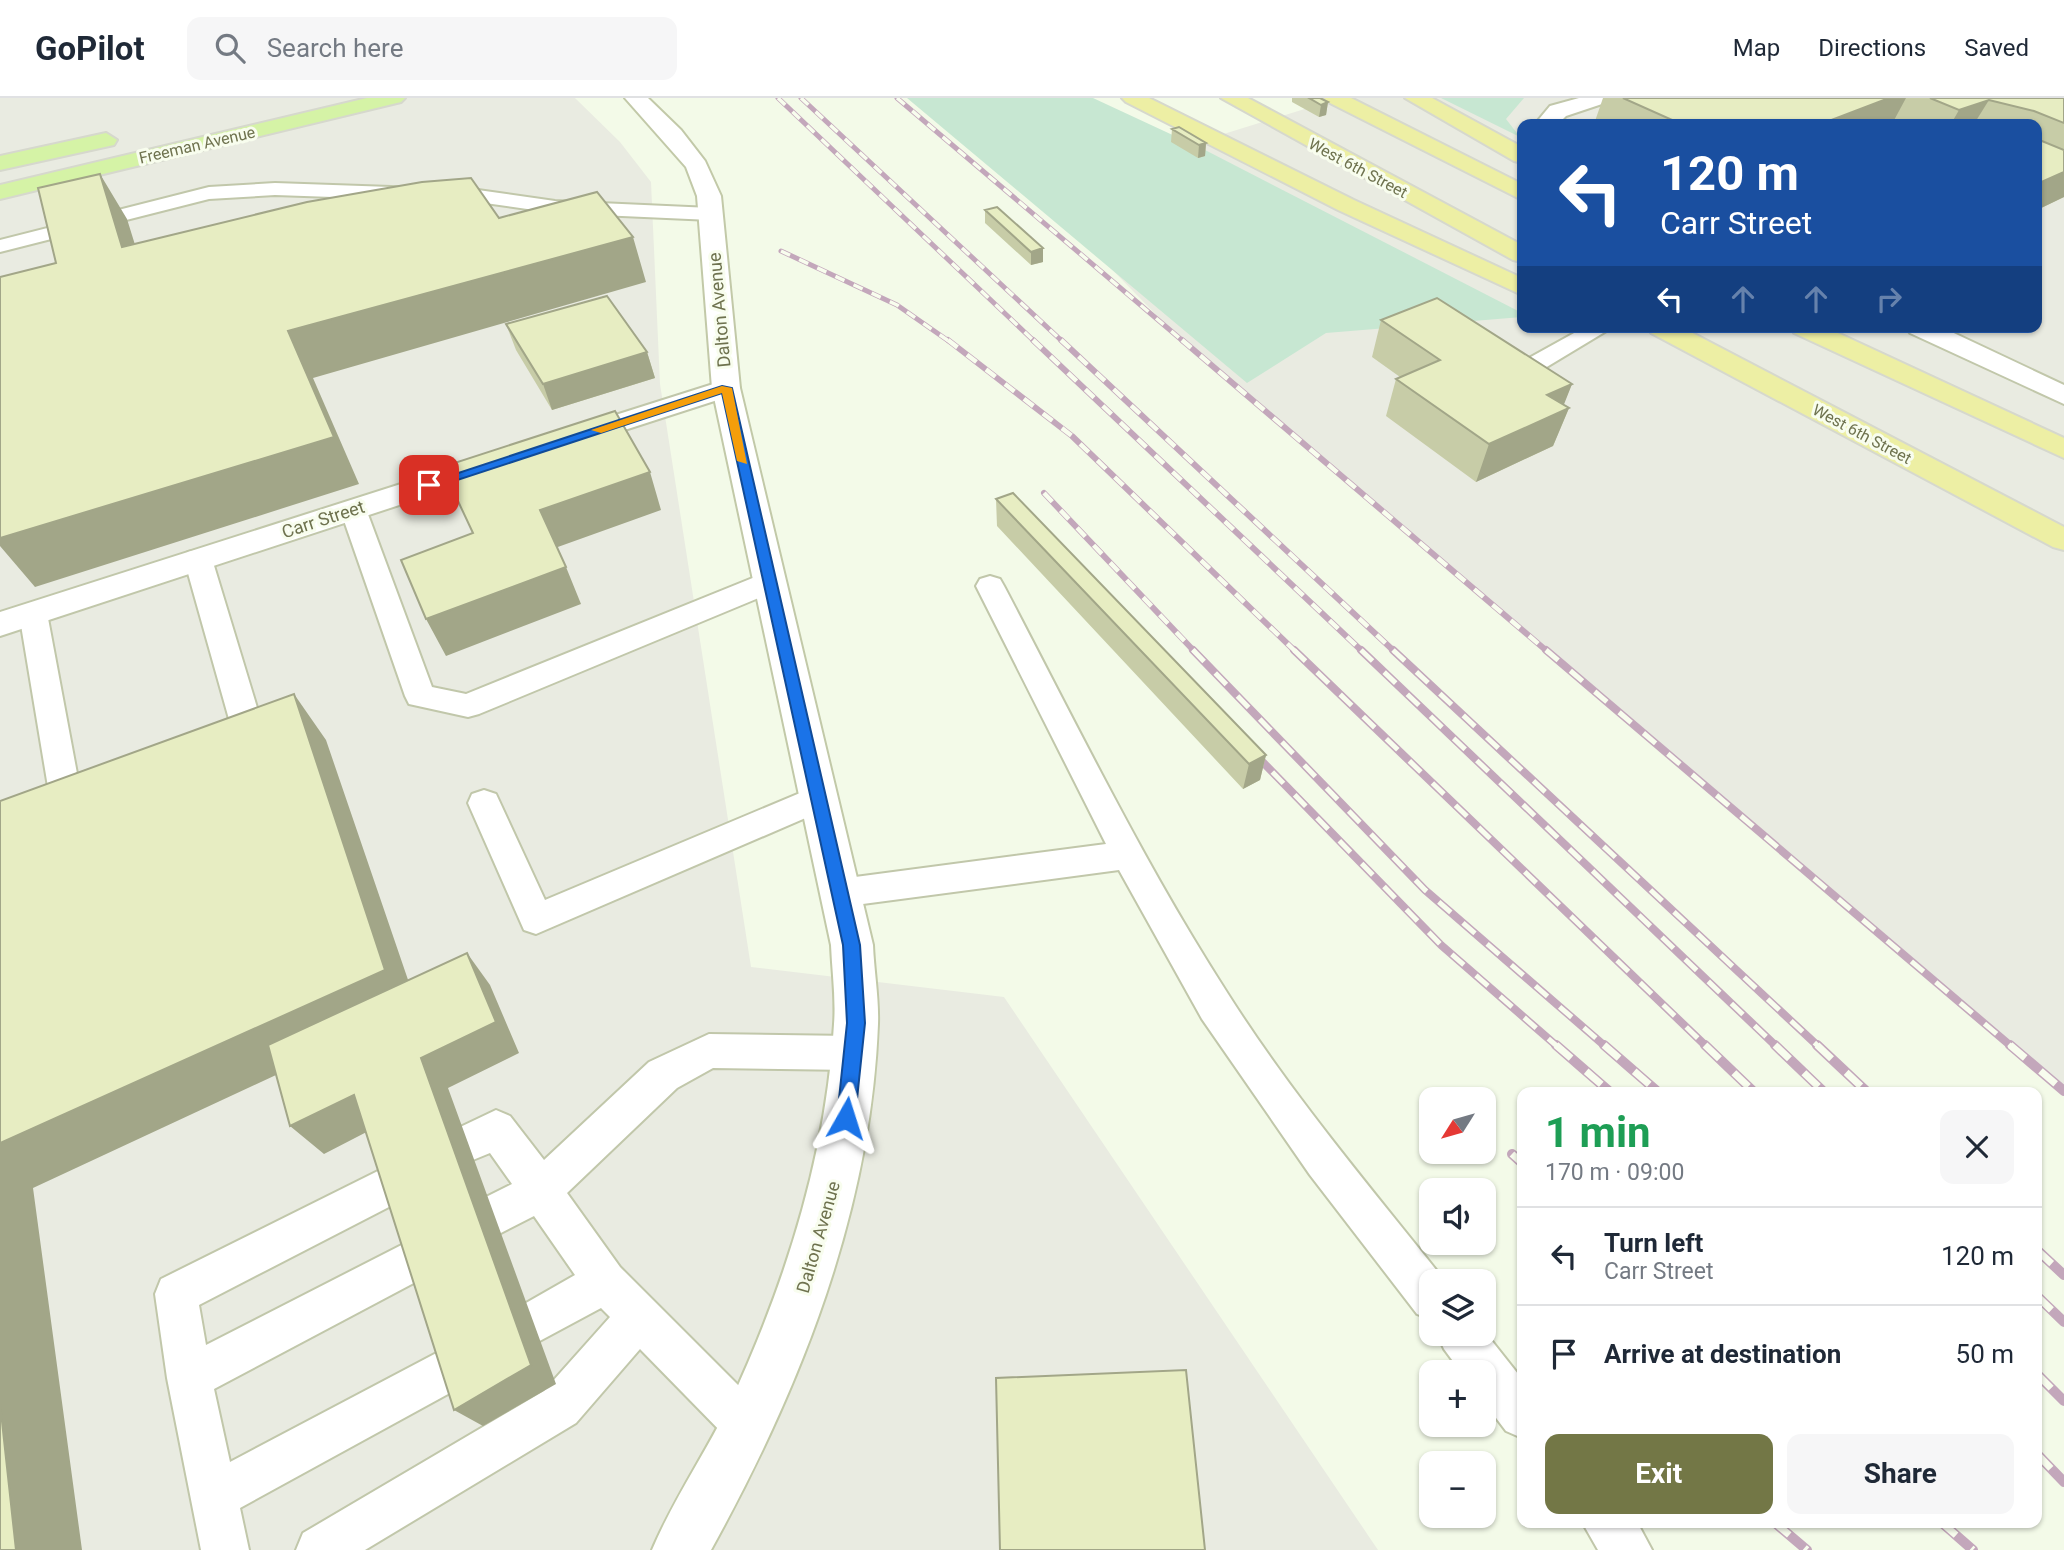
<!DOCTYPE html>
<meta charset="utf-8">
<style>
:root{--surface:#fff;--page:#f6f6f7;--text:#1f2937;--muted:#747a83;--line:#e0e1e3;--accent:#737746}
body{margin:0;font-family:Roboto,sans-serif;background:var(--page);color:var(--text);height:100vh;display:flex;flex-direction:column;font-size:26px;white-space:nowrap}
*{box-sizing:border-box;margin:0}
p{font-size:23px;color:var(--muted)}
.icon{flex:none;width:38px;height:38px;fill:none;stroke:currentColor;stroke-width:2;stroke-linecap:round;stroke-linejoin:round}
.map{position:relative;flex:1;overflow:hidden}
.sheet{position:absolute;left:1517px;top:989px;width:525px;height:441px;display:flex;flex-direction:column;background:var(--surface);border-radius:14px;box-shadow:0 2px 5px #0004}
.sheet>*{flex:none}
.top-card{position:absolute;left:1517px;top:21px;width:525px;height:214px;border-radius:14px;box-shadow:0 2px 5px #0004;background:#1a4fa0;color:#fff;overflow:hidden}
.needle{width:46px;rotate:233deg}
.fabs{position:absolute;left:1419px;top:989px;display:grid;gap:14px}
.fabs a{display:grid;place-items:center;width:77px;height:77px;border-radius:14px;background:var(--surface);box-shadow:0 2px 5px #0004;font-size:35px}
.pin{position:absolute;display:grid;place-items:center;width:60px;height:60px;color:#fff;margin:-30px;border-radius:14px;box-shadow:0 4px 10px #0006}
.me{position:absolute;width:77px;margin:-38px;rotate:6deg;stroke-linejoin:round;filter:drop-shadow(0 0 5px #0008)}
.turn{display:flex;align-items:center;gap:24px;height:147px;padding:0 28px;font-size:32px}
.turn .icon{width:91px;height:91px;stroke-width:2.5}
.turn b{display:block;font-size:49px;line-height:60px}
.lanes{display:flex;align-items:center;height:66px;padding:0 28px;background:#0003;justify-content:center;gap:35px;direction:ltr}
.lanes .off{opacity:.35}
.round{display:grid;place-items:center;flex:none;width:74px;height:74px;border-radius:14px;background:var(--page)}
.overview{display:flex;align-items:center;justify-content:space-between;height:119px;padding:0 28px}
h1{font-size:42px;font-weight:700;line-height:52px;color:#1e9e55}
.action{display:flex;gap:14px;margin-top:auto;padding:14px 28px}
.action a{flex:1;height:80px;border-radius:14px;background:var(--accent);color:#fff;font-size:28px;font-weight:700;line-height:80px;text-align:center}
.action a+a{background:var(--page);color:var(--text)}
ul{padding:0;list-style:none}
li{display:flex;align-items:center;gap:21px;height:98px;padding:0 28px;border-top:2px solid var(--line)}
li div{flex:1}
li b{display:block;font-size:26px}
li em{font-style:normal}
header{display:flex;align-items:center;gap:42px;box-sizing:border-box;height:98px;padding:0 35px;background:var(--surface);border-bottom:2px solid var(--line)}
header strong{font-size:33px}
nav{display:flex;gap:38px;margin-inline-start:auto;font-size:24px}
.search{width:490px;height:63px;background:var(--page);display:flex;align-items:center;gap:18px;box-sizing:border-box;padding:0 24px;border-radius:14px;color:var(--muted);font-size:26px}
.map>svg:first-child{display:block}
.industrial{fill:#e9ebe1;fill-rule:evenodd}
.green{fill:#c7e7d2}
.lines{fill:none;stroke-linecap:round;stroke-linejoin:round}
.service-casing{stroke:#c1c7aa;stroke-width:4}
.minor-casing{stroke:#c1c7aa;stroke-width:4}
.secondary-casing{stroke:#c2c9a8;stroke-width:4}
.primary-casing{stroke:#d6d8cd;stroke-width:4}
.motorway-casing{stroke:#d6d8cd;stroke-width:4}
.service{fill:#fff;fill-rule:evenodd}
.minor{fill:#fff;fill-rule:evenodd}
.secondary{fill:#fff;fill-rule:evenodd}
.primary{fill:#d5f3a6;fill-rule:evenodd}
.motorway{fill:#edefa4;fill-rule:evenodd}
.rail-far3-casing{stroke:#c3a7bb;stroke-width:5}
.rail-far2-casing{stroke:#c3a7bb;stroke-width:6}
.rail-far1-casing{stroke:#c3a7bb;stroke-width:8}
.rail-casing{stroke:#c3a7bb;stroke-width:10}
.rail-far3{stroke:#f8fdee;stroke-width:3.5;stroke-dasharray:10;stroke-linecap:butt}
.rail-far2{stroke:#f8fdee;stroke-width:4.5;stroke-dasharray:12;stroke-linecap:butt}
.rail-far1{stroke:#f8fdee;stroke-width:5;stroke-dasharray:16;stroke-linecap:butt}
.rail{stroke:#f8fdee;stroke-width:7;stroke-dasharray:20;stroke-linecap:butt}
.wall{fill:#c7cca7}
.shaded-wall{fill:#a2a688}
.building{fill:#e7edc2;stroke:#a2a688;stroke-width:2}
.route{fill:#1a73e8;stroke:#114b97;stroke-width:2}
.slow{fill:#f59e0b}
.labels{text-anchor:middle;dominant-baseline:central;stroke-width:6;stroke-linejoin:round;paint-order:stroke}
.far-street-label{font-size:16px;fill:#6e724e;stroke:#f8fdee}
.street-label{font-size:18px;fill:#6e724e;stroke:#f8fdee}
</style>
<header>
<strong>GoPilot</strong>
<div class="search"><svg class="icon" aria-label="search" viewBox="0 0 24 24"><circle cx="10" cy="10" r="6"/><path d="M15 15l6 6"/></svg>Search here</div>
<nav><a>Map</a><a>Directions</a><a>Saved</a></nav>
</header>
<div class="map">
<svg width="2064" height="1452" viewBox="0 0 2064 1452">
<rect width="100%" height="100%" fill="#f3fae8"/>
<path class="industrial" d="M0,0h575l45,44 31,40 9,202 91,583 253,30 374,553h-1378z
M1340,0h724v993l-889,-757 -128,-131 93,-43zM1522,26h515v203h-515z"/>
<path class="green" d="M907,0h186l114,53 315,162v4l-196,16 -79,50z
M1441,0h83l-18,21 14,18z"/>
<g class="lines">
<g class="service-casing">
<path id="service" d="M275,85l203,7 77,11 156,7 10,6 -10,6 -156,-7 -77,-11 -203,-7 -66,4 -209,53v-12l209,-53z
M1585,229h28l-68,41h-16l-4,-5 4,-5z
M353,402l9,3 4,6 66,178 34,7 294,-119 10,-3 10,3 4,7 -4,7 -301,125 -11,3 -59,-13 -4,-8 -65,-187 4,-6z
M198,452l10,2 4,7 56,185 -5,8 -11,4 -11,-4 -5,-8 -52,-185 4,-7z
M990,478l10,3 4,7c72,137 140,278 224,408 64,101 143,194 217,287h-13v39l-15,-6 -107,-139 -108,-156 -83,-149 -279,37 -12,-4 -5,-10 5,-10 12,-4 266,-35 -130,-258 4,-7z
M33,505l10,3 4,7 37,198 -4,9 -12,4 -12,-4 -4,-9 -33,-198 4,-7z
M819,687l12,4 4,9 -4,9 -295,127 -12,-4 -56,-127 4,-9 12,-4 12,4 49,106z
M709,936l143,2 13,5 6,12 -6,12 -13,5 -139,-2 -36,20 -110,105 53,74 142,142 7,16 -7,16 -16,7 -16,-7 -90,-92 -64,74 -211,127h-69l7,-17 241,-142 66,-74 -9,-9 -67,36 -15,-7 -7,-15 7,-15 56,-32 -41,-59 -39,20 -15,-6 -6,-15 6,-15 32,-16 -22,-31 -22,9 -14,-6 -6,-13 6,-13 42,-20 14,6 34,44 105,-98z
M402,1061l14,6 6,14 -6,14 -217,112 7,40 221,-113 15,6 6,15 -6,15 -228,121 16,73 233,-123 16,6 6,16 -6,16 -239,131 9,42h-48l-34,-172 -12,-84 6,-15z
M1484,1233l38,48v59l-16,-7 -22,-29v-30h-23l-17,-23 -7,-15h47z
M1582,1424h55l15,28h-54z"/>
</g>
<g class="minor-casing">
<path id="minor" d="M1579,0h33l-4,4 -42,14 -8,8h-23l15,-18z
M1906,229h35l123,58v19l-154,-71z
M726,282l10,2 4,6 -4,6 -164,53 -10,-3 -5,-6 5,-6z
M498,355l11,2 4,7 -4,7 -509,167v-24z"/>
</g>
<g class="secondary-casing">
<path id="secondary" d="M625,0h23l33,32 24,31 16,35 19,192 133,557c1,26 6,53 5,79 -7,187 -78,365 -167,526h-59c21,-50 53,-96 77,-145 56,-120 97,-248 105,-381 2,-26 -2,-53 -3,-79l-119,-557 -15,-192 -11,-29z"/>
</g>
<g class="primary-casing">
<path id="primary" d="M367,0h38l-4,4 -401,97v-14z
M106,35l11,7 -3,5 -114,25v-14z"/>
</g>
<g class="motorway-casing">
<path id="motorway" d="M1122,0h27l205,102 168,78v17l-184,-85 -212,-108z
M1221,0h27l274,147v17l-9,-2z
M1324,0h27l171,86v16l-194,-98z
M1405,0h27l90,49v16l-8,-2z
M1647,229h34l383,200v23l-11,-3 -402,-214z
M1790,229h35l239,111v20l-270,-125z"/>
</g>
<use href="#service" class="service"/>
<use href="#minor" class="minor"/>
<use href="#secondary" class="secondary"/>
<use href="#primary" class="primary"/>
<use href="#motorway" class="motorway"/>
<g class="rail-far3-casing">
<path id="rail-far3" d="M778,0l257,244
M801,0l262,244
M897,0l287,244
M781,153l116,54 53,37"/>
</g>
<g class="rail-far2-casing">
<path id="rail-far2" d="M948,242l124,96 224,216
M1033,242l330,312
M1061,242l334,312
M1182,242l366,312
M1044,395l151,159"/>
</g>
<g class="rail-far1-casing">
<path id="rail-far1" d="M1193,552l232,240 181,157
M1294,552l413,397
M1361,552l416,397
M1393,552l426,397
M1546,552l466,397
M1250,651l191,196 117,102"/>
</g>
<g class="rail-casing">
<path id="rail" d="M1556,947l54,47
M1604,947l54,47
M1705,947l49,47
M1775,947l49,47
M1817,947l50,47
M2010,947l54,46
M1512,1056l10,9
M2037,1152l27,25
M2037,1198l27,26
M2037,1276l27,27
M2037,1356l27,28
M1774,1424l33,28
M1941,1424l32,28"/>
</g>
<use href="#rail-far3" class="rail-far3"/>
<use href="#rail-far2" class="rail-far2"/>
<use href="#rail-far1" class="rail-far1"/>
<use href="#rail" class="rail"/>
</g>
<path class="wall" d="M1292,0h28l8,4 -2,13 -7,2 -27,-15z
M1603,0h461v99l-27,13v-86h-443z
M1172,31l34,14 -1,13 -7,2 -27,-16z
M985,112l58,52 -12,3 -46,-42z
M1381,222l191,64 -9,21 6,3 -16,38 -77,36 -90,-66 10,-37 4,-2 -28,-20z
M506,226l141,28 8,26 -103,32 -36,-60z
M996,401l270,256 -6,25 -17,9 -246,-263z"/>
<path class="shaded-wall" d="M1889,0h17l-14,26h-71z
M1989,2l-15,24h-23l8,-14z
M1328,4l-2,13 -7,2 2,-12z
M1206,45l-1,13 -7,2 1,-13z
M2064,74v25l-27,13v-26z
M100,76l27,45 23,74 -28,-46z
M633,139l13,45 -333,96 46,106 -324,103 -35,-41v-8l288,-207z
M1043,150v14l-12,3v-13z
M647,254l8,26 -103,32 -9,-26z
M1572,286l-11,28 8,-4 -16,38 -77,36 13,-38 58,-49z
M650,374l11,38 -106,38 -15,-38z
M566,469l15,37 -135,52 -20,-37z
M294,596l32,46 92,269 -385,179 -33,-18v-27z
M1266,657l-6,25 -17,9 6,-25z
M467,855l23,32 29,68 -71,35 108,296 -73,42 -29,-16 -33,-352z
M354,997l30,28 -60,31 -34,-28z
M0,1072l33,18 49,362h-66l-16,-147z"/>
<path class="building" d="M1309,0h11l8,4 -7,3z
M1623,0h266l-68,26h-140z
M1930,0h134v25l-30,-12 -45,-11 -30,10z
M1179,29l27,16 -7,2 -27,-16z
M2037,41l27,11v22l-27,12z
M100,76l22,73 185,-45 115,-20 49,-4 28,40 98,-26 36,45 -345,94 46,106 -334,101v-261l56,-14 -18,-75z
M997,109l46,41 -12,4 -46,-42z
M607,198l40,56 -104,32 -37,-60z
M1437,200l135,86 -25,11 22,13 -80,36 -93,-65 44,-19 -59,-40z
M615,313l35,61 -110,38 26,57 -140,52 -25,-59 72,-27 -31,-66z
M1013,395l253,262 -17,9 -253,-265z
M294,596l91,276 -385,173v-342z
M467,855l29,69 -75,36 110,307 -77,45 -100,-315 -64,31 -22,-81z
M1186,1272l19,180h-205l-4,-172z
M0,1305l16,147h-16z"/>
<path class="route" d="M722,288l10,2 128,557 5,78 -10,95 -2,7 -7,2 -7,-2 -2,-7 10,-95 -4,-78 -121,-552 -289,95 -11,-3z"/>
<path class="slow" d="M722,288l10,2 15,76 -10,-3 -15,-68 -121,40 -10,-3z"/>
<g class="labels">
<g class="far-street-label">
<text transform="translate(197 47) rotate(-13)">Freeman Avenue</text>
<text transform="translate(1358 70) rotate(28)">West 6th Street</text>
<text transform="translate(1862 336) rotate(28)">West 6th Street</text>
</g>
<g class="street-label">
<text transform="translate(719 212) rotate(-95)">Dalton Avenue</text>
<text transform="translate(323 421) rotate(-18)">Carr Street</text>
<text transform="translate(818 1139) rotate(-74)">Dalton Avenue</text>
</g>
</g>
</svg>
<div class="fabs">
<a><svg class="needle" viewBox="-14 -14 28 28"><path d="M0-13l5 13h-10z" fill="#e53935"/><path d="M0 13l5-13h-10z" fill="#747a83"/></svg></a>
<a><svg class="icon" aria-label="sound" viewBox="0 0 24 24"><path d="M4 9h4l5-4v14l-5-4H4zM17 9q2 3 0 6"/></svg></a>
<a><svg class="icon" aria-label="layers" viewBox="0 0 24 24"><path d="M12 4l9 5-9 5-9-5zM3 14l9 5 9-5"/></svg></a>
<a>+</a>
<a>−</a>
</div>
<div class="pin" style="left:429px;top:387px;background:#d93025"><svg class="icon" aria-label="arrive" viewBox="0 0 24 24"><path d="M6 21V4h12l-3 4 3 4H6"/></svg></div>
<svg class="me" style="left:846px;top:1020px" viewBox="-20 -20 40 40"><path d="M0-17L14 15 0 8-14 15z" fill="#1a73e8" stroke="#fff" stroke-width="4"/></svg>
<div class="top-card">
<div class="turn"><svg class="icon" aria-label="left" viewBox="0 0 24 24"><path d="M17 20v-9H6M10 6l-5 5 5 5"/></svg><div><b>120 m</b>Carr Street</div></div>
<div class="lanes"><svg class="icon" aria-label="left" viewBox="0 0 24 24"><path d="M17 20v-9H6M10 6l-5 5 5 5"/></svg><svg class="icon off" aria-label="ahead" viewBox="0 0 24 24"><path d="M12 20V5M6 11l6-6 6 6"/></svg><svg class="icon off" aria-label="ahead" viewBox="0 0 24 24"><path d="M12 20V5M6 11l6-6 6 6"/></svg><svg class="icon off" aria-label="right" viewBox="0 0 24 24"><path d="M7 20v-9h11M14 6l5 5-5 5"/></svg></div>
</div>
<section class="sheet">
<div class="overview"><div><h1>1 min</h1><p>170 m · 09:00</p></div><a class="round"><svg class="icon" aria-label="close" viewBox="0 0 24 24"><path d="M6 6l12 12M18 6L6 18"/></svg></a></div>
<ul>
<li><svg class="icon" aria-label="left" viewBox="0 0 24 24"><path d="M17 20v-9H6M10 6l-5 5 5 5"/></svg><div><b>Turn left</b><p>Carr Street</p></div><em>120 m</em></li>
<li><svg class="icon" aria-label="arrive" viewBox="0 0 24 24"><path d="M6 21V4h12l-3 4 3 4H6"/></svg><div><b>Arrive at destination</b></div><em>50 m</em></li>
</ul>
<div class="action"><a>Exit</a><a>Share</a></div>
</section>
</div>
